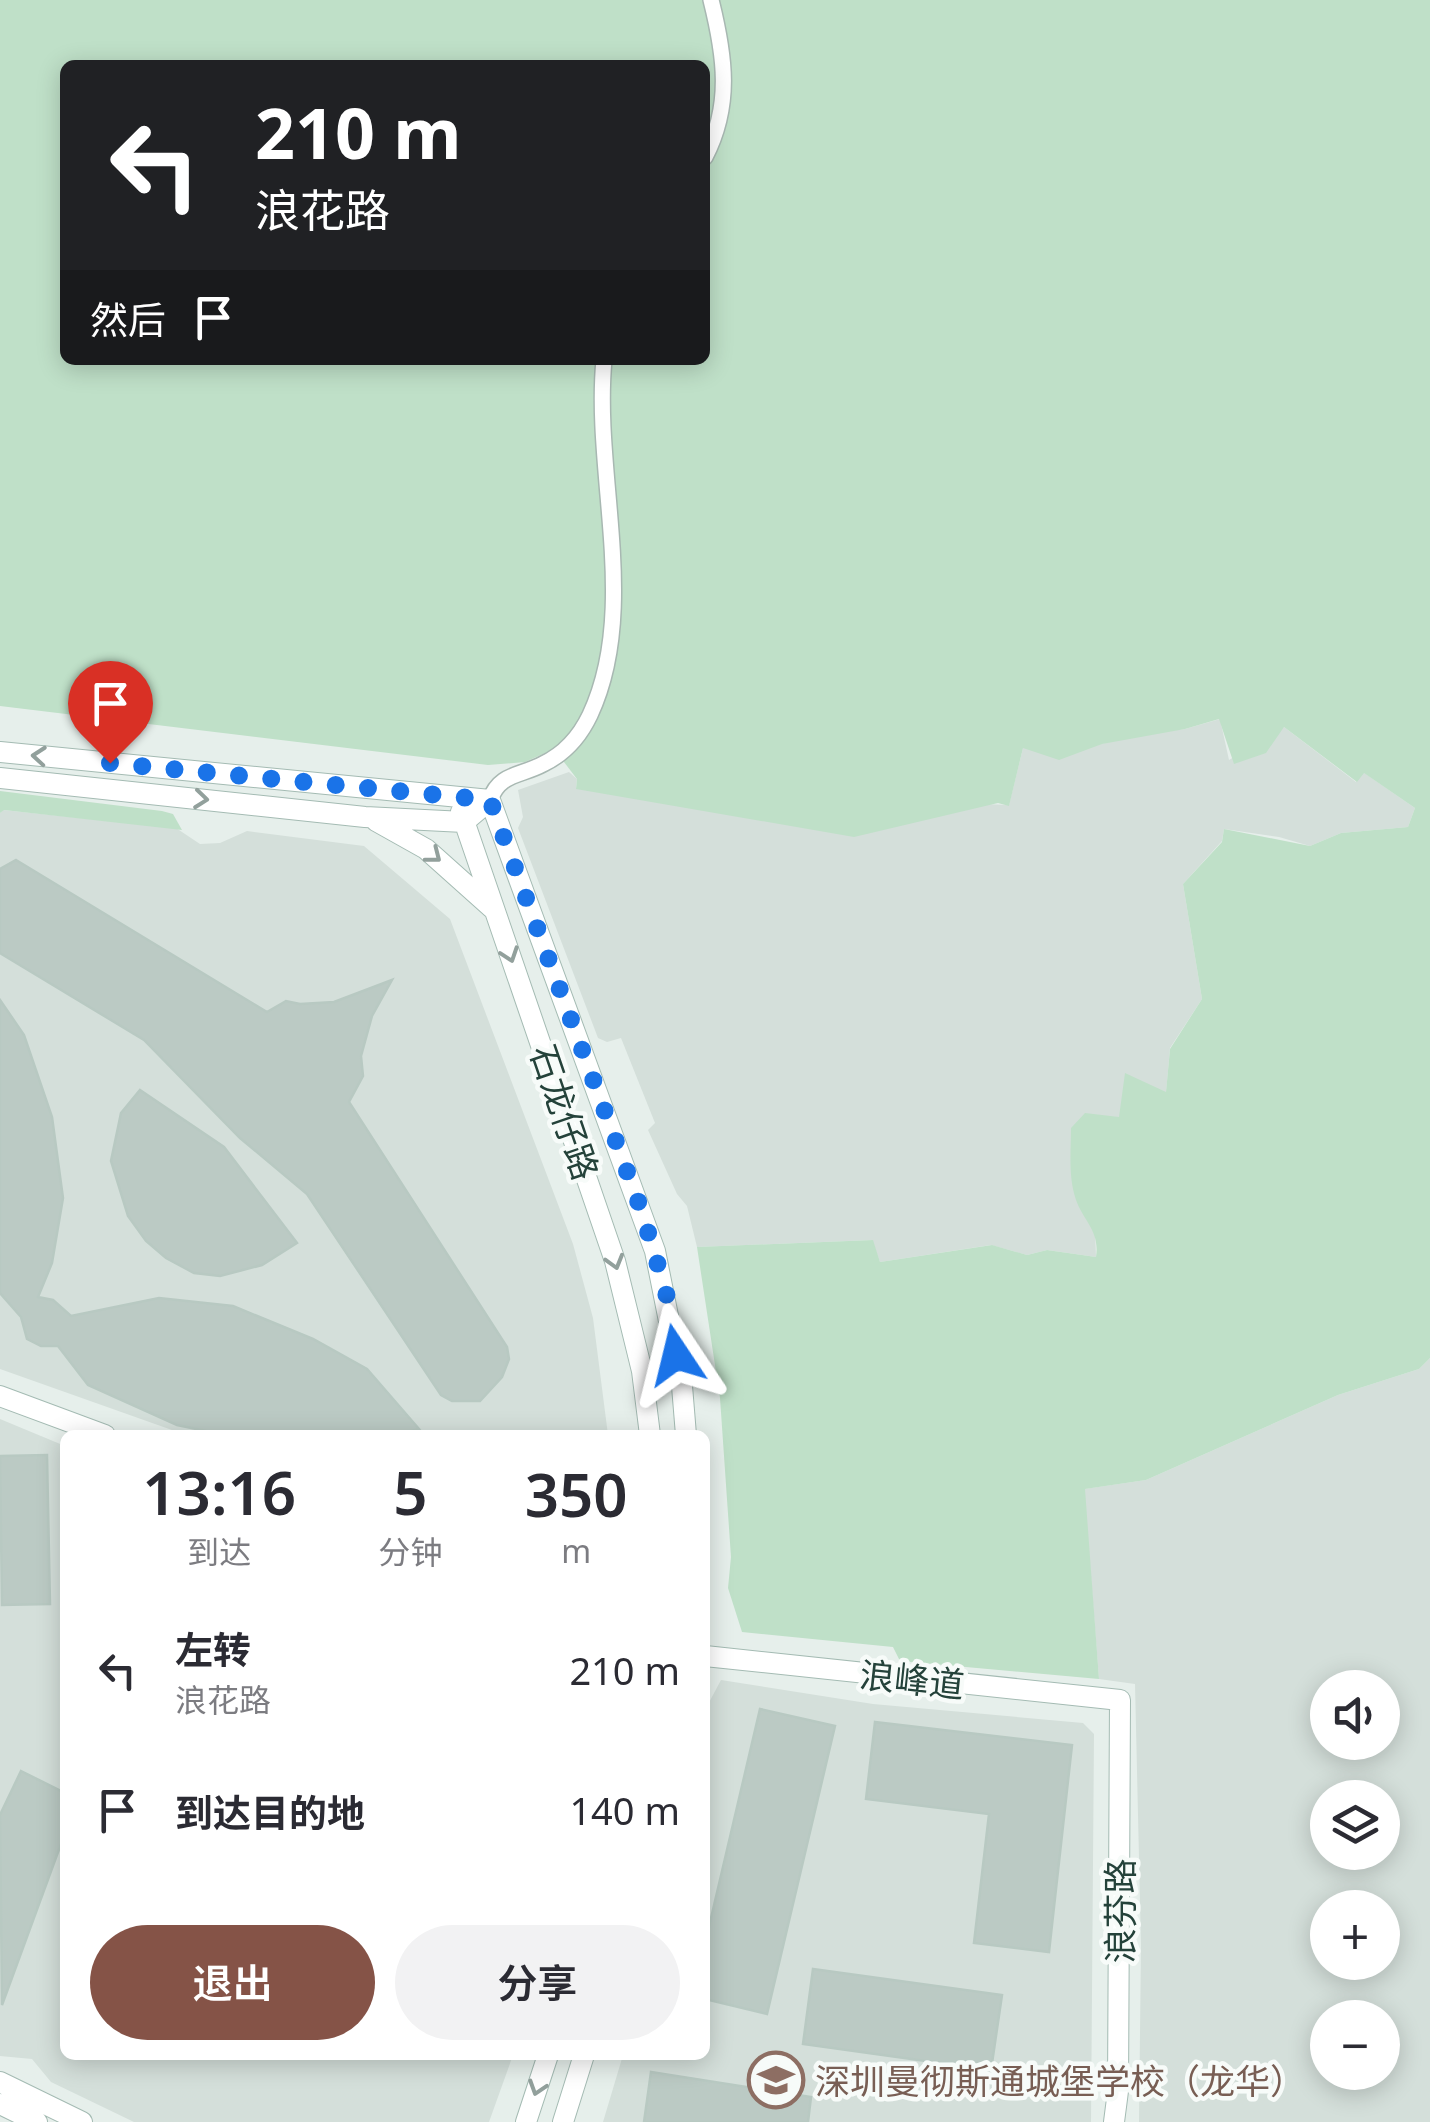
<!DOCTYPE html>
<html lang="zh">
<meta charset="utf-8">
<style>
:root{--surface:#fff;--page:#f2f2f3;--text:#2b2b33;--muted:#7c7c81;--accent:#855347}
body{margin:0;font-family:"Noto Sans","Noto Sans SC",sans-serif;background:var(--page);color:var(--text);height:100vh;display:flex;flex-direction:column;font-size:38px;white-space:nowrap}
*{box-sizing:border-box;margin:0}
p{font-size:32px;color:var(--muted)}
.icon{flex:none;width:55px;height:55px;fill:none;stroke:currentColor;stroke-width:2;stroke-linecap:round;stroke-linejoin:round}
.map{position:relative;flex:1;overflow:hidden}
.drawer{position:absolute;left:60px;top:1430px;width:650px;height:630px;display:flex;flex-direction:column;background:var(--surface);border-radius:15px;box-shadow:0 5px 25px #0003}
.drawer>*{flex:none}
.top-card{position:absolute;left:60px;top:60px;width:650px;height:305px;border-radius:15px;box-shadow:0 5px 25px #0003;background:#202124;color:#fff;overflow:hidden}
.tools{position:absolute;left:1310px;top:1670px;display:grid;gap:20px}
.tools a{display:grid;place-items:center;width:90px;height:90px;border-radius:50%;background:var(--surface);box-shadow:0 5px 25px #0003;font-size:50px}
.pin{position:absolute;display:grid;place-items:center;width:85px;height:85px;color:#fff;margin:-102px -42px;border-radius:50% 50% 50% 0;rotate:-45deg;box-shadow:0 0 10px #0007}
.pin .icon{rotate:45deg}
.me{position:absolute;width:110px;margin:-55px;rotate:350deg;stroke-linejoin:round;filter:drop-shadow(0 0 8px #0008)}
.turn{display:flex;align-items:center;gap:35px;height:210px;padding:0 30px;font-size:45px}
.turn .icon{width:130px;height:130px;stroke-width:2.5}
.turn b{display:block;font-size:70px;line-height:85px}
.then{display:flex;align-items:center;height:95px;padding:0 30px;background:#0003;gap:20px;font-size:38px}
.eta{display:flex;justify-content:space-evenly;align-items:center;height:170px;text-align:center}
.eta b{font-size:60px;font-weight:600;line-height:70px}
.cta{display:flex;gap:20px;margin-top:auto;padding:20px 30px}
.cta a{flex:1;height:115px;border-radius:60px;background:var(--accent);color:#fff;font-size:40px;font-weight:600;line-height:115px;text-align:center}
.cta a+a{background:var(--page);color:var(--text)}
ul{padding:0;list-style:none}
li{display:flex;align-items:center;gap:30px;height:140px;padding:0 30px}
li div{flex:1}
li b{display:block;font-size:38px}
li em{font-style:normal}
.map>svg:first-child{display:block}
.built{fill:#d4dfda;fill-rule:evenodd}
.green{fill:#bfe0c8;fill-rule:evenodd}
.building{fill:#bbcac4;stroke:#b8c9c2;stroke-width:2.5}
.lines{fill:none;stroke-linecap:round;stroke-linejoin:round}
.street-casing{stroke:#a8b8b2;stroke-width:18}
.secondary-casing{stroke:#a4bbb3;stroke-width:22}
.street{stroke:#fff;stroke-width:15}
.secondary{stroke:#fff;stroke-width:20}
.oneway{stroke:#92a09c}
.route{stroke:#1a73e8;stroke-width:18;stroke-dasharray:0 32.4}
.labels{text-anchor:middle;dominant-baseline:central;stroke-width:9;stroke-linejoin:round;paint-order:stroke}
.street-label{font-size:35px;fill:#24423a;stroke:#f7fbf9}
.education-label{font-size:35px;fill:#785e54;stroke:#f7fbf9;text-anchor:start}
</style>
<div class="map">
<svg width="1430" height="2122" viewBox="0 0 1430 2122">
<rect width="100%" height="100%" fill="#e6efeb"/>
<path class="built" d="M1220,719l9,41 55,-33 72,55 7,-10 52,36 -7,19 -67,6 -31,13 -31,-9 -55,-8 -2,12 -39,43 19,115 -32,49 -4,45 -47,24 -34,100 10,13 1,27 -49,-7 -20,5 -36,-10 -111,17 -8,-22 -175,7 -10,-41 -10,-12 -29,-64 7,-7 -34,-85 -14,4 -9,-4 -80,-210 5,-11 -5,-27 51,-18 8,7 -1,9 433,17 14,-57 78,-4 31,-9 53,-6z
M3,810l173,18 24,16 20,-1 27,-12 117,15 86,73 123,325 20,74 15,117h-422l-186,-66v-556z
M1430,1358v764h-291l2,-177 -6,-261 -36,-5 -15,-190 62,-9 192,-85 81,-26zM1328,1688h54v54h-54zM1328,1798h54v54h-54zM1328,1908h54v54h-54zM1328,2018h54v54h-54z
M0,1419l65,27v609h448l-24,67h-355l-83,-40 -19,-23 -32,-3z
M721,1680l152,24 210,19 11,11 -3,388h-488l20,-67h82v-345z"/>
<path class="green" d="M0,0h1430v1358l-11,11 -81,26 -192,85 -61,9 14,190 -199,-18 -7,-14 -151,-15 -14,-44 3,-31 -11,-159 -23,-151 176,-7 7,22 112,-17 35,10 20,-5 49,7c4,-26 -12,-35 -20,-57 -8,-24 -5,-47 -5,-72l14,-15 34,4 6,-44 41,19 4,-43 32,-50 -19,-115 39,-42 2,-13 86,17 31,-13 67,-6 7,-19 -51,-35 -7,9 -73,-55 -18,26 -32,11 -15,-45 -34,10 -83,15 -43,16 -36,-12 -14,58 -11,-3 -144,34 -278,-48 1,-10 -23,-30 -29,13 -37,3 -488,-59zM65,65h640v295h-640z
M0,791l162,20 11,3 9,16 -178,-20 -4,3z"/>
<path class="building" d="M16,860l251,152 19,-11 14,3 34,-2 58,-22 -20,36 -11,40 2,20 -14,26 158,245 2,12 -7,18 -22,24h-28l-11,-6 -134,-201 -67,-56 -96,-98 -144,-87v-84z
M0,1000l24,35 28,82 11,81 -11,65 -14,34 15,3 18,16 88,-18 74,8 80,33 54,30 52,60 -24,6h-170l-48,-10 -89,-40 -30,-39h-17l-14,-7 -6,-22 -21,-24z
M140,1090l84,57 73,96 -35,22 -42,11 -26,-3 -28,-15 -20,-17 -18,-25 -17,-55 10,-48z
M47,1455l3,149 -48,1 -2,-149z
M760,1709l75,17 -68,288 -62,-15v-55z
M875,1722l197,23 -23,207 -75,-9 15,-129 -123,-15z
M21,1771l44,22v40l-63,172 -2,-190z
M813,1969l189,26 -11,75 -188,-26z
M651,2072l160,25 -3,25h-164z"/>
<g class="lines">
<g class="street-casing">
<path id="street" d="M705,157c27,-52 20,-101 6,-157
M490,800c9,-27 31,-24 53,-36 21,-10 37,-28 47,-49 50,-107 3,-241 14,-355"/>
</g>
<g class="secondary-casing">
<path id="secondary" d="M0,752l490,48 -26,22 -99,-5 -365,-39
M490,800l165,451 27,135 4,49
M461,812l154,449 27,110 8,64
M376,821l50,28 66,59
M0,1396l105,39
M705,1656l415,44 -2,391 -4,31
M0,2082l82,40
M0,2104l37,18
M526,2122l22,-67
M563,2122l21,-67"/>
</g>
<use href="#street" class="street"/>
<use href="#secondary" class="secondary"/>
</g>
<defs><path id="oneway-chevron" d="M-2-3.5L2.5 0L-2 3.5" fill="none" stroke-width="1.6" stroke-linecap="round" stroke-linejoin="round" transform="scale(2.5)"/></defs>
<g class="oneway">
<use href="#oneway-chevron" transform="translate(39 756) rotate(-175)"/>
<use href="#oneway-chevron" transform="translate(201 799) rotate(6)"/>
<use href="#oneway-chevron" transform="translate(434 856) rotate(38)"/>
<use href="#oneway-chevron" transform="translate(510 955) rotate(71)"/>
<use href="#oneway-chevron" transform="translate(615 1262) rotate(74)"/>
<use href="#oneway-chevron" transform="translate(537 2088) rotate(108)"/>
</g>
<g class="lines">
<path class="route" d="M110,763l380,37 152,412 24,80 10,63"/>
</g>
<defs>
<g id="school-ring" transform="scale(2.875)"><circle r="9.5" fill="#f7fbf9" stroke="#8d6e63" stroke-width="1.5"/><path d="M0-5L7-2L0 1L-7-2ZM-4 1L0 2.5L4 1V4Q0 6-4 4Z" fill="#8d6e63"/></g>
</defs>
<g fill-rule="evenodd">
<use href="#school-ring" x="776" y="2080"/>
</g>
<g class="labels">
<g class="street-label">
<text transform="translate(565 1112) rotate(71)">石龙仔路</text>
<text transform="translate(912 1679) rotate(6)">浪峰道</text>
<text transform="translate(1119 1911) rotate(-90)">浪芬路</text>
</g>
<g class="education-label">
<text x="815" y="2080">深圳曼彻斯通城堡学校（龙华）</text>
</g>
</g>
</svg>
<div class="tools">
<a><svg class="icon" aria-label="sound" viewBox="0 0 24 24"><path d="M4 9h4l5-4v14l-5-4H4zM17 9q2 3 0 6"/></svg></a>
<a><svg class="icon" aria-label="layers" viewBox="0 0 24 24"><path d="M12 4l9 5-9 5-9-5zM3 14l9 5 9-5"/></svg></a>
<a>+</a>
<a>−</a>
</div>
<div class="pin" style="left:110px;top:763px;background:#d93025"><svg class="icon" aria-label="arrive" viewBox="0 0 24 24"><path d="M6 21V4h12l-3 4 3 4H6"/></svg></div>
<svg class="me" style="left:676px;top:1355px" viewBox="-20 -20 40 40"><path d="M0-17L14 15 0 8-14 15z" fill="#1a73e8" stroke="#fff" stroke-width="4"/></svg>
<div class="top-card">
<div class="turn"><svg class="icon" aria-label="left" viewBox="0 0 24 24"><path d="M17 20v-9H6M10 6l-5 5 5 5"/></svg><div><b>210 m</b>浪花路</div></div>
<div class="then">然后<svg class="icon" aria-label="arrive" viewBox="0 0 24 24"><path d="M6 21V4h12l-3 4 3 4H6"/></svg></div>
</div>
<section class="drawer">
<div class="eta">
<div><b>13:16</b><p>到达</p></div>
<div><b>5</b><p>分钟</p></div>
<div><b>350</b><p>m</p></div>
</div>
<ul>
<li><svg class="icon" aria-label="left" viewBox="0 0 24 24"><path d="M17 20v-9H6M10 6l-5 5 5 5"/></svg><div><b>左转</b><p>浪花路</p></div><em>210 m</em></li>
<li><svg class="icon" aria-label="arrive" viewBox="0 0 24 24"><path d="M6 21V4h12l-3 4 3 4H6"/></svg><div><b>到达目的地</b></div><em>140 m</em></li>
</ul>
<div class="cta"><a>退出</a><a>分享</a></div>
</section>
</div>
